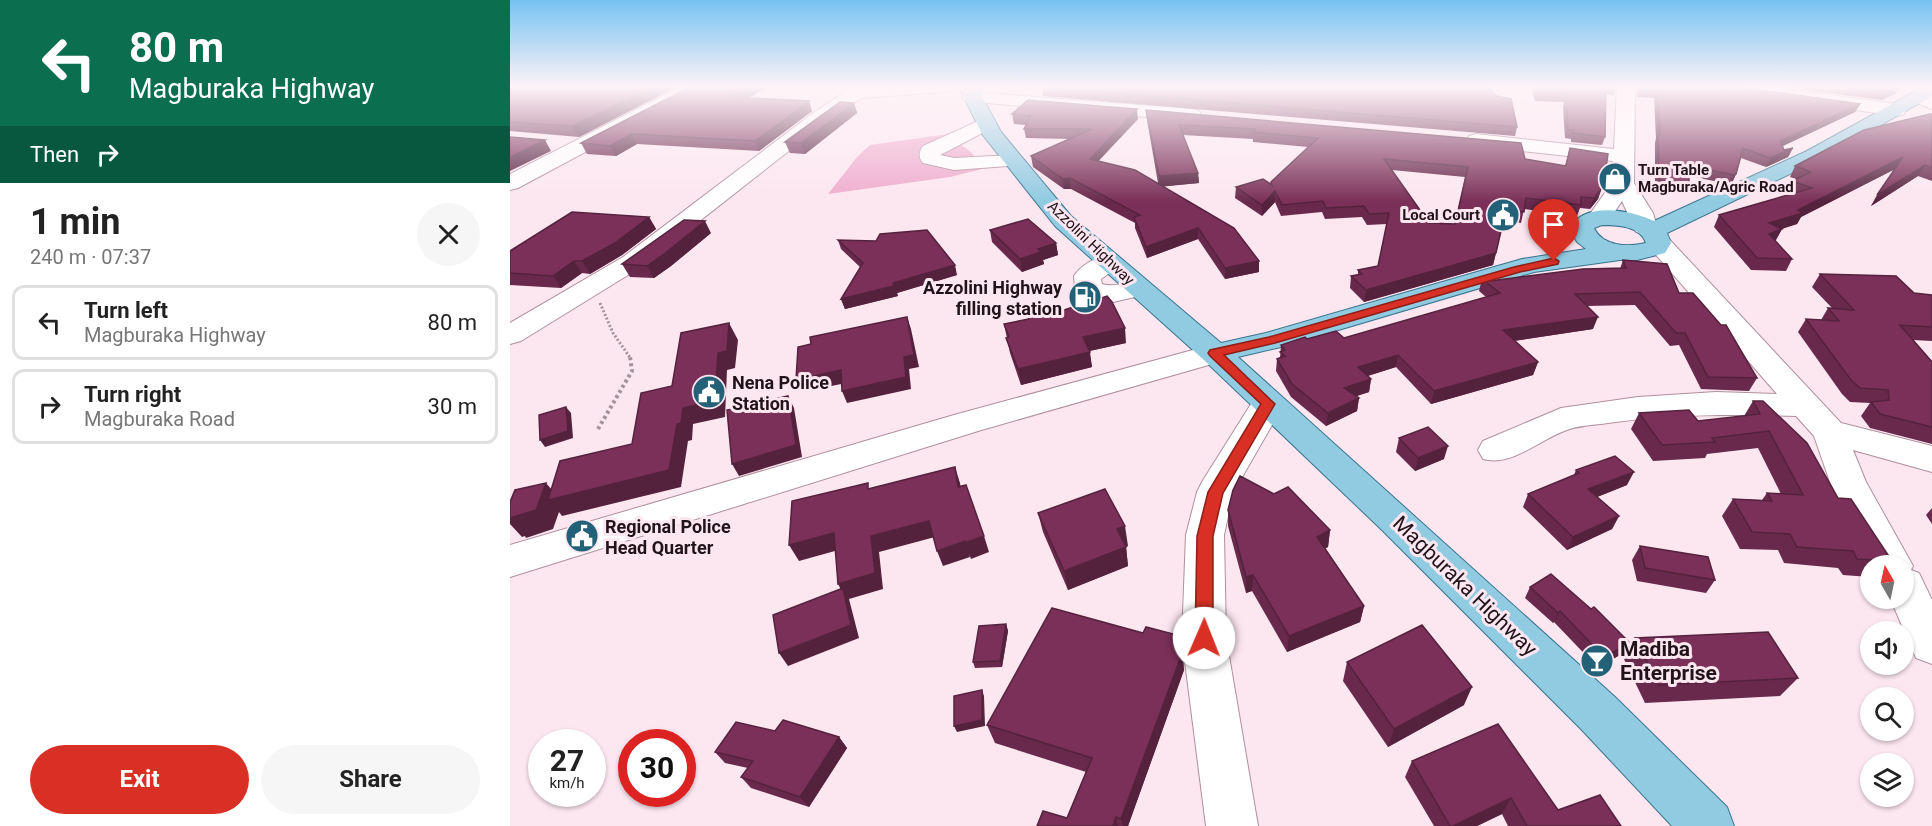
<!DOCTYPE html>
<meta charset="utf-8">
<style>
:root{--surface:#fff;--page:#f6f6f6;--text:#222;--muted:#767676;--line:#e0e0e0;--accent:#d93025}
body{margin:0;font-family:Roboto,sans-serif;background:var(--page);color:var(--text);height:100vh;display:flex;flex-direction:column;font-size:22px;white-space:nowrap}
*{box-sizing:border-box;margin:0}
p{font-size:20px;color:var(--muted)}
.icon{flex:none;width:33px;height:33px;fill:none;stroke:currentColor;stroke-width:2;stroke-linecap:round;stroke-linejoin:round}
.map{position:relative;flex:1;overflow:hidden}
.sheet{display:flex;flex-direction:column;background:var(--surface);width:510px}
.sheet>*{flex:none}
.guide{background:#0b6e4f;color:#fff;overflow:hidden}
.needle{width:39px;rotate:351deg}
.buttons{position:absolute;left:1350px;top:555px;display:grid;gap:12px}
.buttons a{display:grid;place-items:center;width:54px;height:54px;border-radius:50%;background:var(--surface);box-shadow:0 2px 4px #0004;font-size:30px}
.speed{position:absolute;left:18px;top:729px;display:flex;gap:12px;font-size:30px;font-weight:700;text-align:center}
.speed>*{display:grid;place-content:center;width:78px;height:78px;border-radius:50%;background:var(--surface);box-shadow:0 2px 4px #0004;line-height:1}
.speed small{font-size:15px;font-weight:400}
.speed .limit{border:9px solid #d22;background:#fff;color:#111}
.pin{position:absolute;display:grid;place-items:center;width:51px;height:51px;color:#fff;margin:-62px -26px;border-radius:50% 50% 50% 0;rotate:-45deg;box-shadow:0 0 6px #0007}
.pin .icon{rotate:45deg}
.me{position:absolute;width:66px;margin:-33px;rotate:1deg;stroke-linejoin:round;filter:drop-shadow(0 0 4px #0008)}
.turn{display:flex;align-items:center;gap:21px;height:126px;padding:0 30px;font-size:27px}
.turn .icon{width:78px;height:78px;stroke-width:2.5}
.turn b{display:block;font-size:42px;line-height:51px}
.then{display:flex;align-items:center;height:57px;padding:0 30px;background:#0003;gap:12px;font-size:22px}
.round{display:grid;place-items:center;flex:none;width:63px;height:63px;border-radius:32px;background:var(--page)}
.overview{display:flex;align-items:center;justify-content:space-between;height:102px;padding:0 30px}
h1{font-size:36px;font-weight:700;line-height:45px}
.primary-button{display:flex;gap:12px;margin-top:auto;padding:12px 30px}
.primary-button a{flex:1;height:69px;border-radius:36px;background:var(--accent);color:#fff;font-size:24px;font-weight:700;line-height:69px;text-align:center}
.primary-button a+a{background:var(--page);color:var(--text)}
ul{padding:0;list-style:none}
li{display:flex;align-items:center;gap:18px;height:75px;margin:0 12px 9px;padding:0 18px;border:3px solid var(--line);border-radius:12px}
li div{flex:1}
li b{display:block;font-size:22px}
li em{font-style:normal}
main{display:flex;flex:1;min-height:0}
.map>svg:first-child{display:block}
.green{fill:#eeaccc}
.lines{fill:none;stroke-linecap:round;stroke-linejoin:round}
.stream{stroke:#6cd6fe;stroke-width:4.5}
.minor-casing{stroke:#b18f9e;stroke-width:2}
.major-casing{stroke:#39748e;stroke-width:2}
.path-far1{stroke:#a4929a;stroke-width:3;stroke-dasharray:2 2;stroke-linecap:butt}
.path{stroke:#a4929a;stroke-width:4;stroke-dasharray:3 3;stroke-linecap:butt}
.minor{fill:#fff;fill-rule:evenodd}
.major{fill:#91cbe1;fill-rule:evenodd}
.wall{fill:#69294c;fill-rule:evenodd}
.shaded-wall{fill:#55223e}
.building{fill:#7a3058;stroke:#55223e;stroke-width:1.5;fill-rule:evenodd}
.route{fill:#d93025;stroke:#8d1f18;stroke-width:1.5}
.labels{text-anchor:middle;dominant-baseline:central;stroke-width:6;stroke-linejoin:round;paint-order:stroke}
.far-poi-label{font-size:15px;font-weight:bold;fill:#201319;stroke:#fce6f0;text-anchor:start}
.far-street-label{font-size:15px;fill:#201319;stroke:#fce6f0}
.poi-label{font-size:18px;font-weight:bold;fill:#201319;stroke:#fce6f0;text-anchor:start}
.near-street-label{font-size:21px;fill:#201319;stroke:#fce6f0}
.near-poi-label{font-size:21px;font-weight:bold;fill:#201319;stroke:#fce6f0;text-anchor:start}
</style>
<main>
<section class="sheet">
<div class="guide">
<div class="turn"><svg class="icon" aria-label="left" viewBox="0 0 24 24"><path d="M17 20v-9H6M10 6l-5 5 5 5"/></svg><div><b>80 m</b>Magburaka Highway</div></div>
<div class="then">Then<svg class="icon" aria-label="right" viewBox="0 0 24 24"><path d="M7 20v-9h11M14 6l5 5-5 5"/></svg></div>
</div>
<div class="overview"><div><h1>1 min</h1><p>240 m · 07:37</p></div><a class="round"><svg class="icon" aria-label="close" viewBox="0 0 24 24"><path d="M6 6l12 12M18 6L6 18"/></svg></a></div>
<ul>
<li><svg class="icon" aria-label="left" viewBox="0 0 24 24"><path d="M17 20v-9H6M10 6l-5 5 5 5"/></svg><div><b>Turn left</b><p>Magburaka Highway</p></div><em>80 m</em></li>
<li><svg class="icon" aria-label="right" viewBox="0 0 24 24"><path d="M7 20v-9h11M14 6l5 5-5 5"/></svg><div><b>Turn right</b><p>Magburaka Road</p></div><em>30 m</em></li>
</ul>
<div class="primary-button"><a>Exit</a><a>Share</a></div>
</section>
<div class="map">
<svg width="1422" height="826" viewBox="0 0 1422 826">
<rect width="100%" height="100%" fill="#fce6f0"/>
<path class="green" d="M447,133l-1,8 16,12 10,16 -32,8 -122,17 29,-37 13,-12z"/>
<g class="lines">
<path class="stream" d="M1409,87l13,3"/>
<g class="minor-casing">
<path id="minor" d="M170,87h22l-3,4 -181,97 -8,2v-16z
M343,87h100l-3,4 -6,1 -83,6 -34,23 -186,146 -120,74 -11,3v-21l113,-66 190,-144z
M1107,87h18l-1,96 19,30 4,14 -3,5 -9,2 -9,-2 -14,-31 -15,22 -8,2 -8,-2 -4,-5 25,-35 1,-22 -137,-15 -7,-2 -3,-4 3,-4 7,-2 138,15z
M1212,87h46l129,17 7,2 2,4 -2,4 -7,2 -166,-24 -6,-1z
M461,92l221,17 7,2 2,4 -2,4 -7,2 -227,-20 -3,-4 3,-4z
M1408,92l14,4v13l-20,-8 -3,-4 3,-4z
M475,118l7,2 3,4 -3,4 -52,27 14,3 59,-3 7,2 4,4 -4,4 -66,5 -31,-7c-5,-6 -4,-11 0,-17z
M1149,236l9,2 173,185 91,23v26l-79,-22 13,32 47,84 -2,4 8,3 13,27v64l-16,-6 -26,-60h14v-32h-31l-43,-84 -16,-46 -18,-20c-63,-2 -125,-2 -188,7 -13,2 -28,2 -41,7 -27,9 -55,37 -84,29l-5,-9 5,-9 78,-33 77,-11 78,-5 61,2 -127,-146 -3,-5 3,-5z
M599,254l9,3 4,5 -4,5 -17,12 1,5c16,5 30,-6 46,-2l4,6 -4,6 -35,8 -34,-8 -4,-6 -1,-12c7,-11 22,-19 35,-22z
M705,344l11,2 4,7 -4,7 -248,71 -468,146v-32l444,-130z
M758,393l12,3 4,8 -51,89 -9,42 2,103 32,188h-52l-24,-188 4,-103 11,-43 5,-10 54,-86z"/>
</g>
<g class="major-casing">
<path id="major" d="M449,87h18l24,45 70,84 150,127 45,-10 256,-74 64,-10 -9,-7 -7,-14c14,-27 61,-18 84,-7l153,-70 116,-64h9v9l-111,63 -154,74 4,10 -6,10 -28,7h-17l-86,12 -253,75 -43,10 377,340 112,110 7,19h-62l-91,-97 -199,-199 -178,-170 -149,-134 -73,-92zM1092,225c16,0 38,1 44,18 -17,4 -43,4 -52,-15z"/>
</g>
<path class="path-far1" d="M90,303l13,30 18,26"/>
<path class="path" d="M88,429l34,-58 -2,-14"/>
<use href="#minor" class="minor"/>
<use href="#major" class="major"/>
</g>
<path class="wall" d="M0,87h166l-97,50 -69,-6z
M180,87h77l-19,11 64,13 -53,40 -122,-7 -21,12 -29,-2 -6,-11z
M532,87l475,40 -2,9 -472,-40z
M1021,87h86l-3,8 -8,-1 -1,43 -3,8 -31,-3v-3l-6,-1 -2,-31 1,-5 -29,-1z
M1127,87h75l17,1 1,-1 130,17 -5,8 -72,34 1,4 9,-2 -5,9 -22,10 -25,-9 -5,16 -4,9 -3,1 -40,-8v9l-4,9 -30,-5v-46l1,-5 -2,-40 -17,-1z
M1273,87h116l-3,6 -14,7z
M344,103l3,10 -52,41 -15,-1 -5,-11z
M636,110l379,49 40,7 5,-18 35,27 -7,24 -8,10 -10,-1 -3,8 -53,-7 -3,14 -17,-3 -11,45 -129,37 -14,-14 1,-12 7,-1v-5l20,-4 9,-42 -20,1 -5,-8 -37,2 -3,-7 -41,4 -6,-14 -13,14 -27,-18 1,-11 35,-3v-2l37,-35 -55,-5v-3l-70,-4 15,38 1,10 -35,3 95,86 -34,7 -27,-40 -51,19 -12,-30v-5l-64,-34h-7l-31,-22 -2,-11 40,-17 -45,-1 -2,-9 2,-4 -12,-1 -2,-10 126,5 -40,42 60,22 -11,-63zM882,170l73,7 -10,47 -26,-1z
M1422,114v67l-14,-5 -47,30 24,-37 -94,48 -4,7 -15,5 -7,12 17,18 -6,12 -35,-1 -37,-43 5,-12 73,-21 -6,-2 6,-11 4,-2 -6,-2 5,-11z
M139,217l7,12 -34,26 -32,19 -8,-1 -21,15 -51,-3v-34z
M480,230l66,13 2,12 -15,5 1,4 -22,8 -30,-30z
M201,233l-40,33 -17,12 -24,-1 -8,-13z
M328,240l119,35 -60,18 1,3 -53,13 -4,-10 19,-32 -19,-18z
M1113,260l56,33 78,85 -8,13 -48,-2 -22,-44 -9,1 -35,-41 -48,1 6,23 -79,12 24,21 -5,13 -102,29 -35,-37 -28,9 3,3 -2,13 -13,4 3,2 -2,13 -31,15 -35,-29 -15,-26 1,-12 3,-1 1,-13 26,-6 37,-1 142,-41 -7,-6 3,-12 8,2 130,-12z
M1310,274l94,19 18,2v46l-19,-1 19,22v82l-62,-16 -9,-12 9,-13 -20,-1 -8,-8 -44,-62 8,-13 15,1 7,-12h4l-20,-21z
M551,311l65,32 -37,8 3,16 -71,18 -11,-32 -6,-29 24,-5 -1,-7z
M1243,401l139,160 -4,5h-18v11l-27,-2 -5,-7 -54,-5 -6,-13 -38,-1 -18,-33 11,-17 29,1 5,-7 14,1 -23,-46 -51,6 -2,4 -52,3 -22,-32 8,-16 59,8 46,-5z
M889,438l45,21 -29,12 -19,-19z
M1066,470l51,15 -30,12 22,19 -7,13 -45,21 -44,-43 5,-13 46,-19z
M1422,508v16l-6,-9z
M718,510l102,20 -2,17 -3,1 39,58 -4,16 -73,30 -35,-61 -6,2 -18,-67z
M528,513l90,33 -2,1 2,19 -60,24 -25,-58z
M1130,546l75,34 -9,13 -69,-12 -5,-21z
M1020,587l100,56 -7,10 -25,15 -44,-46 -1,1 -28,-25z
M496,624l2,7 -6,36 -27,1 -2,-6z
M1125,638l163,40 -18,18 -135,7 -22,-46z
M837,662l117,43 -76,42 -45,-66z
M674,670l-56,156h-91l30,-8 19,-46 -91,-29 -8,-18z
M265,731l64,6 8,11 -38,59 -58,-19 -10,-11 7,-9 -23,-5 -10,-11z
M902,761l146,49 63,16h-113l-6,-12 -25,12h-43l-29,-49z"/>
<path class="shaded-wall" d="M143,87h23l-97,50 -6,-11z
M238,87h19l-33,20 -4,-10z
M1385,87h4l-3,6 -14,7 5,-9z
M299,101l3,10 -53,40 -4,-10z
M344,103l3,10 -52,41 -4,-11z
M1350,104l-5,8 -79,37 4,-8z
M627,109l1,10 -47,50 -1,-10z
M122,134l5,10 -21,12 -6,-10z
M35,140l6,11 -41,20v-14z
M1283,148l-5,9 -22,10 4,-9z
M1393,157l-6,11 -96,49 -4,7 -34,10 6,-11 29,-13z
M1415,165l-7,11 -47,30 6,-11z
M688,173l1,10 -40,4v-11z
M1226,174l-4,9 -3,1 5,-9z
M560,178l1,11h-7l-1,-10z
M1092,188l-4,11 -8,10 4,-11z
M765,191v11l-13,14v-11z
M139,217l7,12 -34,26 -32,19 -8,-13z
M195,221l6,12 -40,33 -17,12 -7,-12z
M688,228v11l-51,19 -1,-11z
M1272,229l-6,11 -14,6 7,-12z
M546,243l2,12 -15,5 1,4 -22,8 -2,-13 18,-10z
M986,253l-3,12 -129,37 2,-12z
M64,261l8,12 -21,15 -8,-12z
M749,261v11l-34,7v-11z
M445,265l2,10 -60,18 1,3 -53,13 -4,-10z
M397,317l4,12 8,38 -10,2 2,20 -64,14 -5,-12z
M1088,317l-5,12 -94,14 4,-13z
M219,323l9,17 -3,28 -8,2 -2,47 -32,7 -1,16 -4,1 -7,46 -119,29 -3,-4 -6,17 -27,9 -1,-2 -3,1 -12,-13v-7l36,-34 12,14 125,-89 35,-55z
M615,328l1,15 -41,9 -2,-15z
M580,352l2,15 -71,18 -3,-16z
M888,355l-2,12 -39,12 1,-12z
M1028,362l-5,13 -102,29 3,-13z
M331,370l5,13 -44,9 -6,-12z
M861,379l-2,13 -27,9 2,-13z
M278,396l6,12 8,49 -63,19 -7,-12z
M849,398l-2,13 -31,15 2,-13z
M56,407l5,6 2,25 -28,9 -5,-7z
M938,446l-4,13 -29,12 3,-13z
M445,467l5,16 3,20 -5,-16z
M1124,472l-7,13 -45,18 6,-14z
M1109,516l-7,13 -45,21 6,-13z
M419,521l6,16 -56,15 4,37 -34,10 10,39 -71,28 -9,-13 66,-56 -7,-13 33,-48z
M615,526l3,20 -4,1h2l2,19 -60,24 -4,-19 53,-42z
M820,530l-2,17 -13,7 2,-17z
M324,533l8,16 -43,12 -10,-16z
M474,536l5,16 -18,7 -6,-16z
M455,541l5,16 -27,9 -6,-15z
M743,575l-1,16 -6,2v-16z
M854,606l-4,16 -73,30 2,-16z
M1050,611l-6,11 -1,1 5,-10z
M496,624l2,7 -6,36 -2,-6z
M1120,643l-7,10 -25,15 6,-11z
M673,651l1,19 -56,156h-5l-2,-7z
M962,687l-8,18 -76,42 6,-18z
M472,690l2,6 1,30 -28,6 -3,-6z
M329,737l8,11 -38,59 -9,-10z
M1001,798l-9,16 -25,12h-24z
M606,817l2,9h-5z"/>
<path class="building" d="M0,87h143l-80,39 -63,-4z
M180,87h58l-18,10 79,4 -54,40 -123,-7 -22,12 -29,-3z
M532,87h448l6,9 15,3 6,28z
M1026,87h70l-1,50 -32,-4 1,-3h-6l-2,-31 3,-5 -32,-2z
M1130,87h72l18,1 1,-1h7l122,17 -80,37 4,9 9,-2 -23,10 -27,-10 -7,26 -2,1 -45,-9v19l-30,-5 -1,-45h2l-3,-45 -17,-1z
M1347,87h38l-8,4z
M518,100l109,9 -47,50 45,11 99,58 25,33 -34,7 -27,-40 -52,19 -12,-30 6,-2 -70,-37 -7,1 -32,-23 61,-27h-68l7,-13 -19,-2z
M330,102l14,1 -53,40 -16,-1z
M636,110l375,33 4,16 41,7 4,-18 38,6 -3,21 -4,-1 1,14 -8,10 -13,-1v8l-55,-7 -2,14 -18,-3 -10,44 -130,37 -15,-14 11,-2 -4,-4 20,-4 11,-53 -20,1 -5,-8 -38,2 -3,-7 -41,4 -7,-14 -13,14 -26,-18 27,-8 9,6 -1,-3 47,-44 -64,-6 1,-3 -76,-4 19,48 -39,3zM874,159l84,8 -13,57 -26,-1z
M1420,114h2v54l-7,-3 -48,30 26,-38 -105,53 5,3 -34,10 13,6 -13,5 23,25 -35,-1 -38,-43 93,-27 -20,-7 19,-9 -16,-6 69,-36z
M0,137l35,3 -35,17z
M62,212l77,5 -34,26 -33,18h-8l-21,15 -43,-3v-22z
M518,219l28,24 -18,6 3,3 -21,7 -30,-29z
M174,220l21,1 -41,33 -17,12 -25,-2z
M417,230l28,35 -62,18 1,3 -53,13 22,-36 -25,-23 38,1 4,-7z
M1113,260l44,4 12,29h14l28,32h5l31,53 -49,-1 -23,-44h-9l-36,-41 -65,2 23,23 -95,13 35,32 -104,29 -36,-36 -40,12 13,12 -27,9 15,10 -31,15 -36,-29 -15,-25 8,-3 -5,-4 5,-2 -4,-5 24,-8 2,2 29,-8 8,7 156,-45 -18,-14 10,-3 -2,5 93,-12 43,-1z
M1310,274l76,2 18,17 18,2v32l-32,-2 32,37v65l-52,-13 -9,-12 18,-2 -1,-10 -28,-2 -9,-8 -45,-61 33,2 -11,-13 26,2z
M597,296l5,6 13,26 -42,9 7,15 -72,17 -12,-31 3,-1 -5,-13 25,-5 -2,-7 32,-7 2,6z
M397,317l7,38 -10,2 2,20 -64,14 -1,-21 -45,10 2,-33 13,-3 -1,-7z
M219,323l-2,28 -9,2 -3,47 -32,8 -2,15 -4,1 -8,46 -121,30 12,-39 72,-17 9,-51 31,-7 9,-53z
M278,396l8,49 -64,19 -5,-54z
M1243,401h10l44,42 31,55 13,1 41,62 -35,-2 -4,-8 -56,-4 -7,-13 -38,-2 -19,-33 39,2 -5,-8 36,2 -34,-64 -57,7 3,4 -53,3 -23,-32 50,-3 9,11 62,-7z
M56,407l2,24 -28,9 -1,-25z
M918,427l20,19 -30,12 -19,-20z
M1105,456l19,16 -46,17 31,27 -46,21 -45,-43 51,-21 -3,-3z
M445,467l3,20 8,-2 18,51 -19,7v-2l-28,10 -8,-30 -58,15 4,37 -37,11 -4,-51 -45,12 3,-44 76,-18v6z
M730,476l34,18 14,-7 42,43 -13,7 47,69 -75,30 -36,-61 -7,2 -18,-67 5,-20z
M36,483l-10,27 -26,8v-16l5,-12z
M595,489l20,37 -8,3 9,18 -62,24 -26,-58z
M1130,546l68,11 7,23 -70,-12z
M1041,574l40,35 3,-2 36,36 -26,14 -44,-46 -2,2 -28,-26z
M333,588l8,37 -72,28 -6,-38z
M542,608l91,25 3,-6 35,9 2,15 -62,168 -5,-2 -3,9h-76l6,-15 24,7 25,-60 -105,-33z
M496,624l-6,37 -27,1 6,-36z
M912,625l50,62 -78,42 -47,-67z
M1258,632l30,46 -139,7 -24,-47z
M472,690v30l-28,6v-30z
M273,720l56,17 -39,60 -59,-20 12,-16 -38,-9 21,-30 39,9z
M988,724l60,86 42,-15 21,31h-94l-16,-28 -58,28h-3l-38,-65z"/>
<linearGradient id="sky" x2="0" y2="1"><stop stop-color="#76c2f1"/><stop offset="0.43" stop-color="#fef4f8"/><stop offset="1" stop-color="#fef4f8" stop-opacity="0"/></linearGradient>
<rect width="1422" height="202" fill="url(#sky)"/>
<path class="route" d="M1044,258l5,3 -1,3 -38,8 -245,71 -51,12 51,49 -52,89 -10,43v102l-3,6 -6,2 -7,-2 -2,-6 2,-102 11,-44 53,-88 -51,-48 -2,-3 2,-3 59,-13 245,-70z"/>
<defs>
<g id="shop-disc" transform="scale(1.725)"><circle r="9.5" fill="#236178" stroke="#fce6f0"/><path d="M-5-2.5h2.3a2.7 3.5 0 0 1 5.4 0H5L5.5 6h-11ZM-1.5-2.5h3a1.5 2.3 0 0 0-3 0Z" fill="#fff"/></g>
<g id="civic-disc" transform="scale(1.725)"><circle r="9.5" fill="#236178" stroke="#fce6f0"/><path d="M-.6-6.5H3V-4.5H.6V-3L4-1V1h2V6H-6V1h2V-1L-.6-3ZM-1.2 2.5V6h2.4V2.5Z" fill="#fff"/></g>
<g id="fuel-disc" transform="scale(1.725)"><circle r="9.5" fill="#236178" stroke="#fce6f0"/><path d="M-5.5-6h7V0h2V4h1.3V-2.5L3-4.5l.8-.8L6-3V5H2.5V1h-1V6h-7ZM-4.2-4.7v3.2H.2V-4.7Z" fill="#fff"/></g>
<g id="bar-disc" transform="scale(1.725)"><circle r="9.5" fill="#236178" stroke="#fce6f0"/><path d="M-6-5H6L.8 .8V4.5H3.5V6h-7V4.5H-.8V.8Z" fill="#fff"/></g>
</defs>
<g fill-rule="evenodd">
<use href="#shop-disc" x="1105" y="179"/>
<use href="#civic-disc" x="993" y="215"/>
<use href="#fuel-disc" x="575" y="297"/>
<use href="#civic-disc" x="199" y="392"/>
<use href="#civic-disc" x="72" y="536"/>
<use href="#bar-disc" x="1087" y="661"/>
</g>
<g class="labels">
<g class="far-poi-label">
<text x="1128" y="170">Turn Table<tspan x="1128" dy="17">Magburaka/Agric Road</tspan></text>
<text x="970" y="215" text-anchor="end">Local Court</text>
</g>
<g class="far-street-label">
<text transform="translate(581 243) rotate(44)">Azzolini Highway</text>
</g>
<g class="poi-label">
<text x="552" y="287" text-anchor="end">Azzolini Highway<tspan x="552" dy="21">filling station</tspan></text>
<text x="222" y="382">Nena Police<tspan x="222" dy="21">Station</tspan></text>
<text x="95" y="526">Regional Police<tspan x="95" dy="21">Head Quarter</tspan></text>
</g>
<g class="near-street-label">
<text transform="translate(955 586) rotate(44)">Magburaka Highway</text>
</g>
<g class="near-poi-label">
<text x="1110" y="649">Madiba<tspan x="1110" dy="24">Enterprise</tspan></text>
</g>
</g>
</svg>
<div class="buttons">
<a><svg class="needle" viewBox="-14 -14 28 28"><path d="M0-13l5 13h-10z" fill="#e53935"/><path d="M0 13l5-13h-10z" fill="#767676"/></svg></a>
<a><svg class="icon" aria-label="sound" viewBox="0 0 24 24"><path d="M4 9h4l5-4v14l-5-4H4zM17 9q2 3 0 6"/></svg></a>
<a><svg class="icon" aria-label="search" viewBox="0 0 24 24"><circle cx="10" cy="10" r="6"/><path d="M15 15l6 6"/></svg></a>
<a><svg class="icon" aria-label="layers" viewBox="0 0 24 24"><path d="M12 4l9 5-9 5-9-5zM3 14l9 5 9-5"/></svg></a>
</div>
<div class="speed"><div>27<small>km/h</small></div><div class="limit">30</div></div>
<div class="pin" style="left:1044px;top:261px;background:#d93025"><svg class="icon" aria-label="arrive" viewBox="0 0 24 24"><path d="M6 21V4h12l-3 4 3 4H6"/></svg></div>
<svg class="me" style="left:694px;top:638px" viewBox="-20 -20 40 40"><circle r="19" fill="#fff"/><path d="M0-13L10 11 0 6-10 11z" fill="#d93025"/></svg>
</div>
</main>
